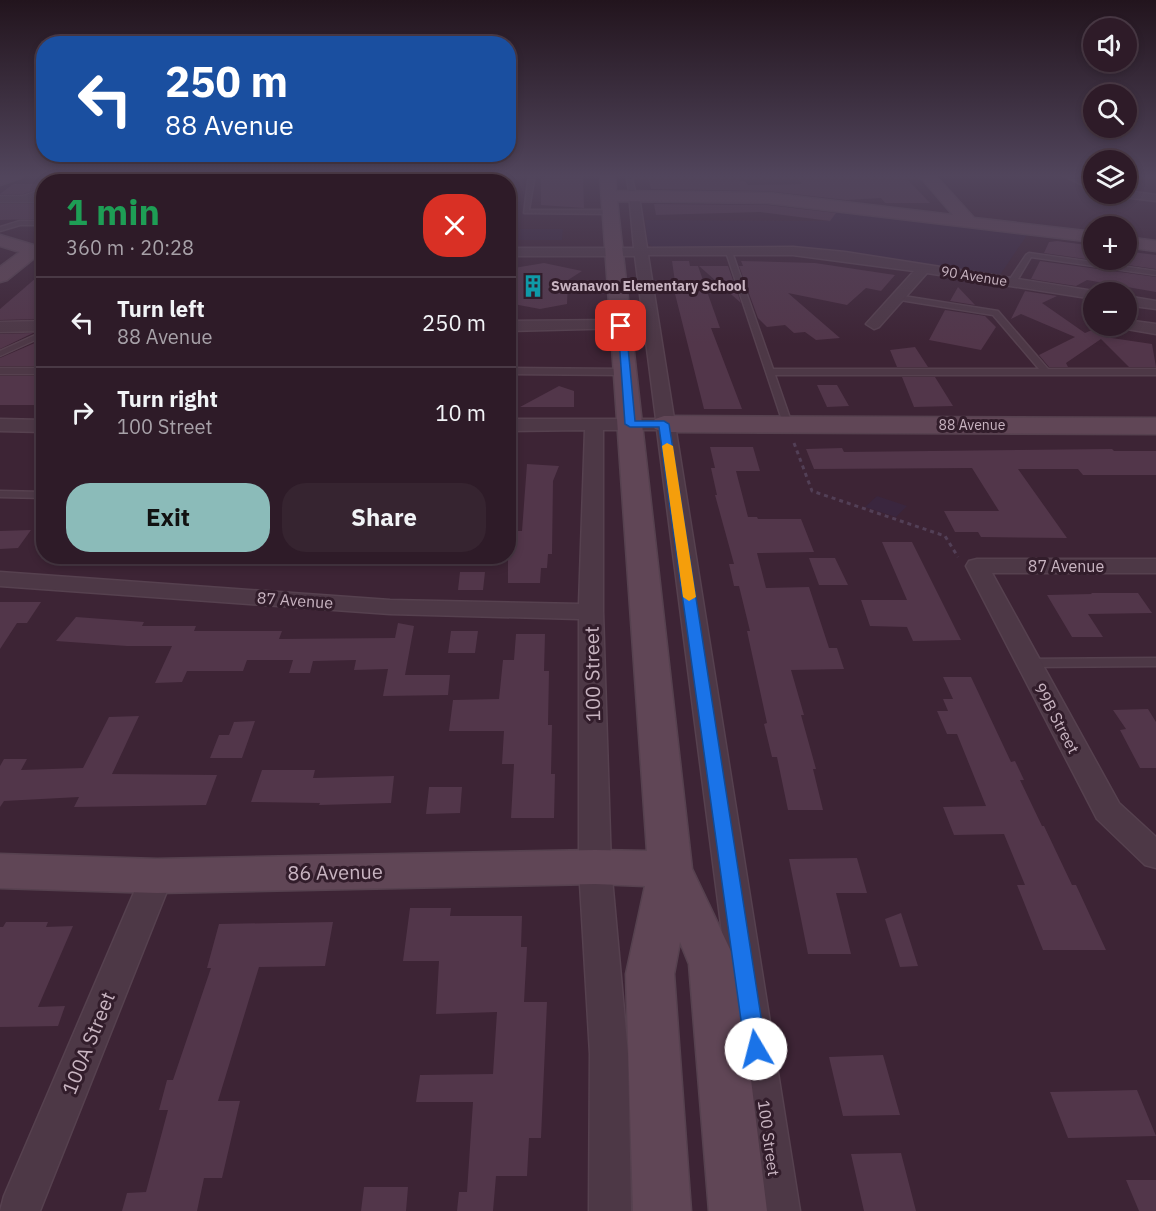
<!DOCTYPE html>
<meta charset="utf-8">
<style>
:root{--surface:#2e1b28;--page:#362430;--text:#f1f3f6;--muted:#a7a1a8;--line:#493945;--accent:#8bbbb9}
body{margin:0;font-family:"IBM Plex Sans",sans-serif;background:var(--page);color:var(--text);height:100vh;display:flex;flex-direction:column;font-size:22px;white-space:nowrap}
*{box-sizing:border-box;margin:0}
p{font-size:20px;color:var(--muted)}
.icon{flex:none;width:33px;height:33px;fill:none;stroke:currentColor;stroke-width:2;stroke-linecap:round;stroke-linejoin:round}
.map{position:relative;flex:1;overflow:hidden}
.sheet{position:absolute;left:36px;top:174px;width:480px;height:390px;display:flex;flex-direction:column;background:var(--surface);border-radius:24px;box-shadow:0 3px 9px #0003,0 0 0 2px var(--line)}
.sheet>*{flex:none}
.banner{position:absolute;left:36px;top:36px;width:480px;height:126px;border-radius:24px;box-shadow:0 3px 9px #0003,0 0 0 2px var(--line);background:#1a4fa0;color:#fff;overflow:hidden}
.buttons{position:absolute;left:1083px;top:18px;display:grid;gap:12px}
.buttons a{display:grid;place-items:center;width:54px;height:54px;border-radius:50%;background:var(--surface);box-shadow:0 3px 9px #0003,0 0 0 2px var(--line);font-size:30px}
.pin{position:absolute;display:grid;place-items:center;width:51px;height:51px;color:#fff;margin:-26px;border-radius:12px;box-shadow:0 3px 9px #0006}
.me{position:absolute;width:66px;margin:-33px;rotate:352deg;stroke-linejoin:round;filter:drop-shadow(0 0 4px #0008)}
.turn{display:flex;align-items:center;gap:21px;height:126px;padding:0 30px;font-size:27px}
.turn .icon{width:78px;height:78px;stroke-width:2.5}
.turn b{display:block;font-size:42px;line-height:51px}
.round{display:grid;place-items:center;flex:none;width:63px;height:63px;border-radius:24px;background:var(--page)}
.head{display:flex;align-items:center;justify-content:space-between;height:102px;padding:0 30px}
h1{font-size:36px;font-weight:700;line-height:45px;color:#1e9e55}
.button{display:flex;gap:12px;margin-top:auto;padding:12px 30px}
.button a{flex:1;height:69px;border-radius:24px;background:var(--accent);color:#111;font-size:24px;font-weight:700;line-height:69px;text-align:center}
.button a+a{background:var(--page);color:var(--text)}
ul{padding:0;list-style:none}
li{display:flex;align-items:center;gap:18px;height:90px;padding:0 30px;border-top:2px solid var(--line)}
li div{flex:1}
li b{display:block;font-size:22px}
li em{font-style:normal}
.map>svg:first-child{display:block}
.green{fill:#3a263e}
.building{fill:#52364a}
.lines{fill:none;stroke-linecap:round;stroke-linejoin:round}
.lane-casing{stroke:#56414f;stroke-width:3}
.street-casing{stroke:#56414f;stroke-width:3}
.secondary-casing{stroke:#56414f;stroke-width:3}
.path{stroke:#523f56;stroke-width:3;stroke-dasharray:4 4;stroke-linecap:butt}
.lane{fill:#4d3846;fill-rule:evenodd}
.street{fill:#4d3846;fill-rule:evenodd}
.secondary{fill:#604656;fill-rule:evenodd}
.route{fill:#1a73e8;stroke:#114b97;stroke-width:1.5}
.slow{fill:#f59e0b}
.labels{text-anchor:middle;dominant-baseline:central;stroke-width:6;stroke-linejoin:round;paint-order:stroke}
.far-street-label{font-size:14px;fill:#c8b4c1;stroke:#321d2b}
.far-poi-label{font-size:14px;font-weight:bold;fill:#c8b4c1;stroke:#321d2b;text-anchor:start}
.street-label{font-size:16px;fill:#c8b4c1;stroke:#321d2b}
.near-street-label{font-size:20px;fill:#c8b4c1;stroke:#321d2b}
</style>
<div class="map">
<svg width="1156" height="1211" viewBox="0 0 1156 1211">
<rect width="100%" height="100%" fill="#3d2435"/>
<path class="green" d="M435,177l86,1 -4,17h-8l-1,-13 -75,-1z
M835,209l194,23 -29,43 -123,-18 -87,-10h-137l-5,-3 -3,-24 182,1z
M520,229h43l-1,11h-44z
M877,496l30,10 -11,11 -31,-10z"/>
<path class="building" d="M46,176h34l-10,6h-26v5l-21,7h-23l13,-10h22z
M546,176h37l1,32 -43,-3v-27z
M649,180h88l9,2 2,3 54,-1 -3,-4h109l22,23h-45l-4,-5 -35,2 -78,-9 -117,-2z
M0,204h44v12l-5,3 -39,1z
M654,204l114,1 68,8 -6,8 -70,-9 -104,3z
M1057,241l37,5v14h36l2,-8 24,3v14l-112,-16 5,-11z
M672,261h17l1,5h8l22,62h-9l31,81h-38l-32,-127h3z
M741,261l74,2 80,12 -14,16 -15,-3 -19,17 -59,-12 52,45 -24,2 -11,-8 -11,1 -9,-8 -18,2 -9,-9 -19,-52h4z
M1040,261l116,16v15l-69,-12 -11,6 -45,-7z
M544,263l38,8 -14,9 -1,24 -27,5 -32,-6v-34z
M699,266h29l13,37z
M44,271v48l-44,1v-11z
M958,287l17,18 -25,-4z
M1025,291l32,5 -15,7 43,30 16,-7h11l2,4 -9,7 47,7 4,23h-27l-28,-28 -35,24 2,4h-19l-10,-12 36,-18 -54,-23 -10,5z
M945,310l40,6 11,11 -15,23 -52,-10z
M33,333l-33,16v-15z
M44,339v27h-44v-8z
M915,347l13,20h-31l-7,-17z
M0,376h44v29h-44z
M902,377h33l18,29 -39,1z
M817,385h20l12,21 -22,1z
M559,386l15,5v16h-54z
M710,447h43l7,24h-24l12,46h9l1,2h43l13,33 -57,1 9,35 43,-1 20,61h8l7,21 -53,1 13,45h-3l15,54h-3l10,41h-35l-11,-53h-5l-8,-33 3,-1 -20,-92h3l-11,-45h-5l-5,-22h5l-19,-69h2l-6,-27h4z
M842,448l2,4 268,-3 2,2h42v24h-73l-5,-6h-60l49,69 -86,-1 -3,-5h-23l-11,-21h55l-27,-43 -158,1 -8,-20z
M527,464l32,2 -6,15 -1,73h-4l-1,14h-6l-1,15h-32v-52h14z
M31,530l-13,18 -18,1v-18z
M882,542h30l49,98 -48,1 -6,-14 -37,-1 -9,-26h46z
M809,558h26l13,27h-29z
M460,572h25l-2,18h-25z
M1091,593h47l14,20 -64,1 15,23h-31l-25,-42 45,-1z
M0,602h41l-14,21h-10l-17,26z
M76,617l68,5 -2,4h54l-2,5h88l-3,8 116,-1 3,-15 16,3 -9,49h45l-2,20 -65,1 5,-27 -34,1 2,-10 -43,1 -3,12h-21l4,-13h-46l-4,11h-56l-5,11 -27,1 17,-37h-45l-71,-5z
M451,631h27l-3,22h-27z
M516,634h29l-1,37h5l-1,54h4l-1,49h4l-1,44h-43l3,-54h-12l2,-33h-55l4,-31 46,-1 4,-39h11z
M943,677h28l40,85 4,-1 9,19h-4l22,46h2l28,59h4l30,65h-63l-26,-65h8l-21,-51 -50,1 -11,-28 43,-1 -29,-72h-10l-10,-23h11l-5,-12h10z
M1148,709l8,13v46h-16l-20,-38 6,-1 -13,-19z
M139,716l-27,58 105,1 -11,30 -132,2 5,-10 -75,4 -4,6v-41l4,-7h23l-6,11 62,-2 26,-51z
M255,721l-13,37h-32l9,-23h10l5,-13z
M262,770h53l-2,8 81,-2 -3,27 -72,2 1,-2 -69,-1z
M429,787h33l-2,26 -34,1z
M857,858l10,35h-31l15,61h-43l-19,-95z
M410,908h41l-1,8h72l-1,31h6l-3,55h23l-6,136h-12l-2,38h-31l-3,35h-36l2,-19h8l6,-90h-57l4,-27 73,-1 4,-62 -61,2 3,-53h-36z
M901,913l17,53 -18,1 -15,-48z
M6,922h42l-2,5 27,-1 -35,81 27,-1 -7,20 -58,1v-100h3z
M333,922l-8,44 -66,1 -41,134h22l-18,77h-18l-7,33h-75l5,-18 19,-1 22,-82h-9l8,-30h6l38,-112h-4l12,-44z
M883,1055l17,60 -57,1 -14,-59z
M1137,1090l19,46 -88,2 -18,-46z
M901,1153l15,58h-52l-13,-57z
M1126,1180h30v31h-17z
M364,1187h44l-2,24h-45z"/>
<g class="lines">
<g class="lane-casing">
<path id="lane" d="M91,174h8l-18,8h-9z
M529,174h6l-6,36h82l3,2 -3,2 -87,-1z
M626,174h300l3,2 -3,2h-294l4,18 -3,2 -3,-2z
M1067,174h27v4l-29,-1z
M1126,174h30v4h-30z
M44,189v4l-26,8 -3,-2z
M20,221h24v4h-24l-20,6v-4z
M729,250l3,2 41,117h266l-46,-54 -99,-16 -1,-2 4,-2 101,16 50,58h108v6h-381l17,49 -5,3 -3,-1 -58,-174z
M1029,253l127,18v4l-125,-18 -16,27h-6l-1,-2 18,-27z
M44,331v5l-44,20v-5z
M0,368h44v6h-44z
M508,368l117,1 4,3 -4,3 -117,-1z
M0,491l44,1v6l-44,-1z
M1156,658v8l-128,1 -6,-4 6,-4z"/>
</g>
<g class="street-casing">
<path id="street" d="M311,174h11l-5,8h-11z
M1059,174h15l20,9v7z
M1126,191l30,4v6l-33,-4 -6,-3h9z
M629,194l10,2 8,52 146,-1 52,5 255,40h-6v7l-167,-26 -48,54 -5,2 -8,-5 48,-53 -121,-16h-145l152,956h-42l-101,-781h-54v182l8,255 17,187 3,157h-42l1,-157 -11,-187v-248l-189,-5 -390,-28v-14l390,28 189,4 6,-174 -77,1v-12h148l-21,-163h-127v-8h126z
M0,196h44v6h-44z
M1126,296l30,5v8l-30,-4z
M621,320l8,5 -3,3 -118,3v-10z
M1126,320l30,4v10l-35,-6 -2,-2h7z
M44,321v10l-44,1v-10z
M0,419l44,1v12l-44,-1z
M977,559h179v14h-164l127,230 37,34v31l-11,-3 -48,-46 -131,-253 3,-5z
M157,863l11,4 5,9 -133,335h-40l4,-15 137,-320 5,-9z"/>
</g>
<g class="secondary-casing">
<path id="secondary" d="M25,174l-2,3 -23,8v-10z
M600,174h15l1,17 152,2 185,22 -35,-41h16l40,44 120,14v10l-326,-39 -151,-2 75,668 45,95 30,247h-58l-20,-247 -9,-22 -6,32 17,237h-58l-7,-237 19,-88 -50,-2 -438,9 -157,-5v-34l157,5 438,-9 52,1z
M0,235l40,12 3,4 -36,29 -7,2v-15l20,-15 -20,-6z
M1126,237l30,4v10l-30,-4z
M664,416l492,2v16l-492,-2 -9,-3 -4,-5 4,-5z"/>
</g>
<path class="path" d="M794,443l18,48 133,45 13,21"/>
<use href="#lane" class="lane"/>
<use href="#street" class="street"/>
<use href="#secondary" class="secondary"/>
</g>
<linearGradient id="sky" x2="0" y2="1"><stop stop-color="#22141d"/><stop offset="0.51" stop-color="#51455c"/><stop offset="1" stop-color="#51455c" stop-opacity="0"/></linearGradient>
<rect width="1156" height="344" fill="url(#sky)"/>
<path class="route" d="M618,324l8,2 9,95h29l5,3 97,625 -3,7 -7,3 -8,-3 -3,-7 -86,-622h-29l-5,-3z"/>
<path class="slow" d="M667,443l6,3 23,151 -7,4 -6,-4 -21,-151z"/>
<defs>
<g id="building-bare" transform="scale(1.8)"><path d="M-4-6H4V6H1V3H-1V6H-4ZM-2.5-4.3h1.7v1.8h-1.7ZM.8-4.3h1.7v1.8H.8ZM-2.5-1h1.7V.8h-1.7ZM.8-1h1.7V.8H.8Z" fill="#0f9aa8" stroke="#321d2b" stroke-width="2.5" paint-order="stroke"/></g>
</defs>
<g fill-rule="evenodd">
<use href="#building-bare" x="533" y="286"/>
</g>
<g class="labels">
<g class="far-street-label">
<text transform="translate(974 276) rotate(9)">90 Avenue</text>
<text x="972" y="425">88 Avenue</text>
</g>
<g class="far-poi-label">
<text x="551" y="286">Swanavon Elementary School</text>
</g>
<g class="street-label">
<text x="1066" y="566">87 Avenue</text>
<text transform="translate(295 600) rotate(4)">87 Avenue</text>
<text transform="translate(1057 718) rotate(62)">99B Street</text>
<text transform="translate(769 1138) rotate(82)">100 Street</text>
</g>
<g class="near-street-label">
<text transform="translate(592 674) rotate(-91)">100 Street</text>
<text transform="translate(335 872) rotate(-1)">86 Avenue</text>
<text transform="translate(88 1043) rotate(-68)">100A Street</text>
</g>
</g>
</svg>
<div class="buttons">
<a><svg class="icon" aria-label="sound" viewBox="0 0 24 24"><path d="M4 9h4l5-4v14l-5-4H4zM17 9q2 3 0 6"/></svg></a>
<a><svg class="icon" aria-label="search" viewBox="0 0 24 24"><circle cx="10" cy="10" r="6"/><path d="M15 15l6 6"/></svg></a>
<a><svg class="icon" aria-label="layers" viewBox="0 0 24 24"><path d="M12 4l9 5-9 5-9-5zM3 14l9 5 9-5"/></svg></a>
<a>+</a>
<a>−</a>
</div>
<div class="pin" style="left:621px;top:326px;background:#d93025"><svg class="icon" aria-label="arrive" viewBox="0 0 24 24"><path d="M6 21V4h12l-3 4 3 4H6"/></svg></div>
<svg class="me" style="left:756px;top:1049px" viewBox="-20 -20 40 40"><circle r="19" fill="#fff"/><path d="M0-13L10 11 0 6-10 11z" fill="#1a73e8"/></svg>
<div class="banner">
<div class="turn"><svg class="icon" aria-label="left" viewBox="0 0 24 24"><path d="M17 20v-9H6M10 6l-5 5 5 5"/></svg><div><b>250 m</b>88 Avenue</div></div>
</div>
<section class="sheet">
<div class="head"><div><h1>1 min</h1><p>360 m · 20:28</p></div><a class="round" style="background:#d93025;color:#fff"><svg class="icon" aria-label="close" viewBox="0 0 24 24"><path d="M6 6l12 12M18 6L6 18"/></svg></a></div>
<ul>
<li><svg class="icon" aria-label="left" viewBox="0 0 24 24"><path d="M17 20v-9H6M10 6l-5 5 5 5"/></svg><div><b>Turn left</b><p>88 Avenue</p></div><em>250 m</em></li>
<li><svg class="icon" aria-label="right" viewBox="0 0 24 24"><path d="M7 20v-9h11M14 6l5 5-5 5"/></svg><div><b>Turn right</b><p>100 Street</p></div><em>10 m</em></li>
</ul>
<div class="button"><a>Exit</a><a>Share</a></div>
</section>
</div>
